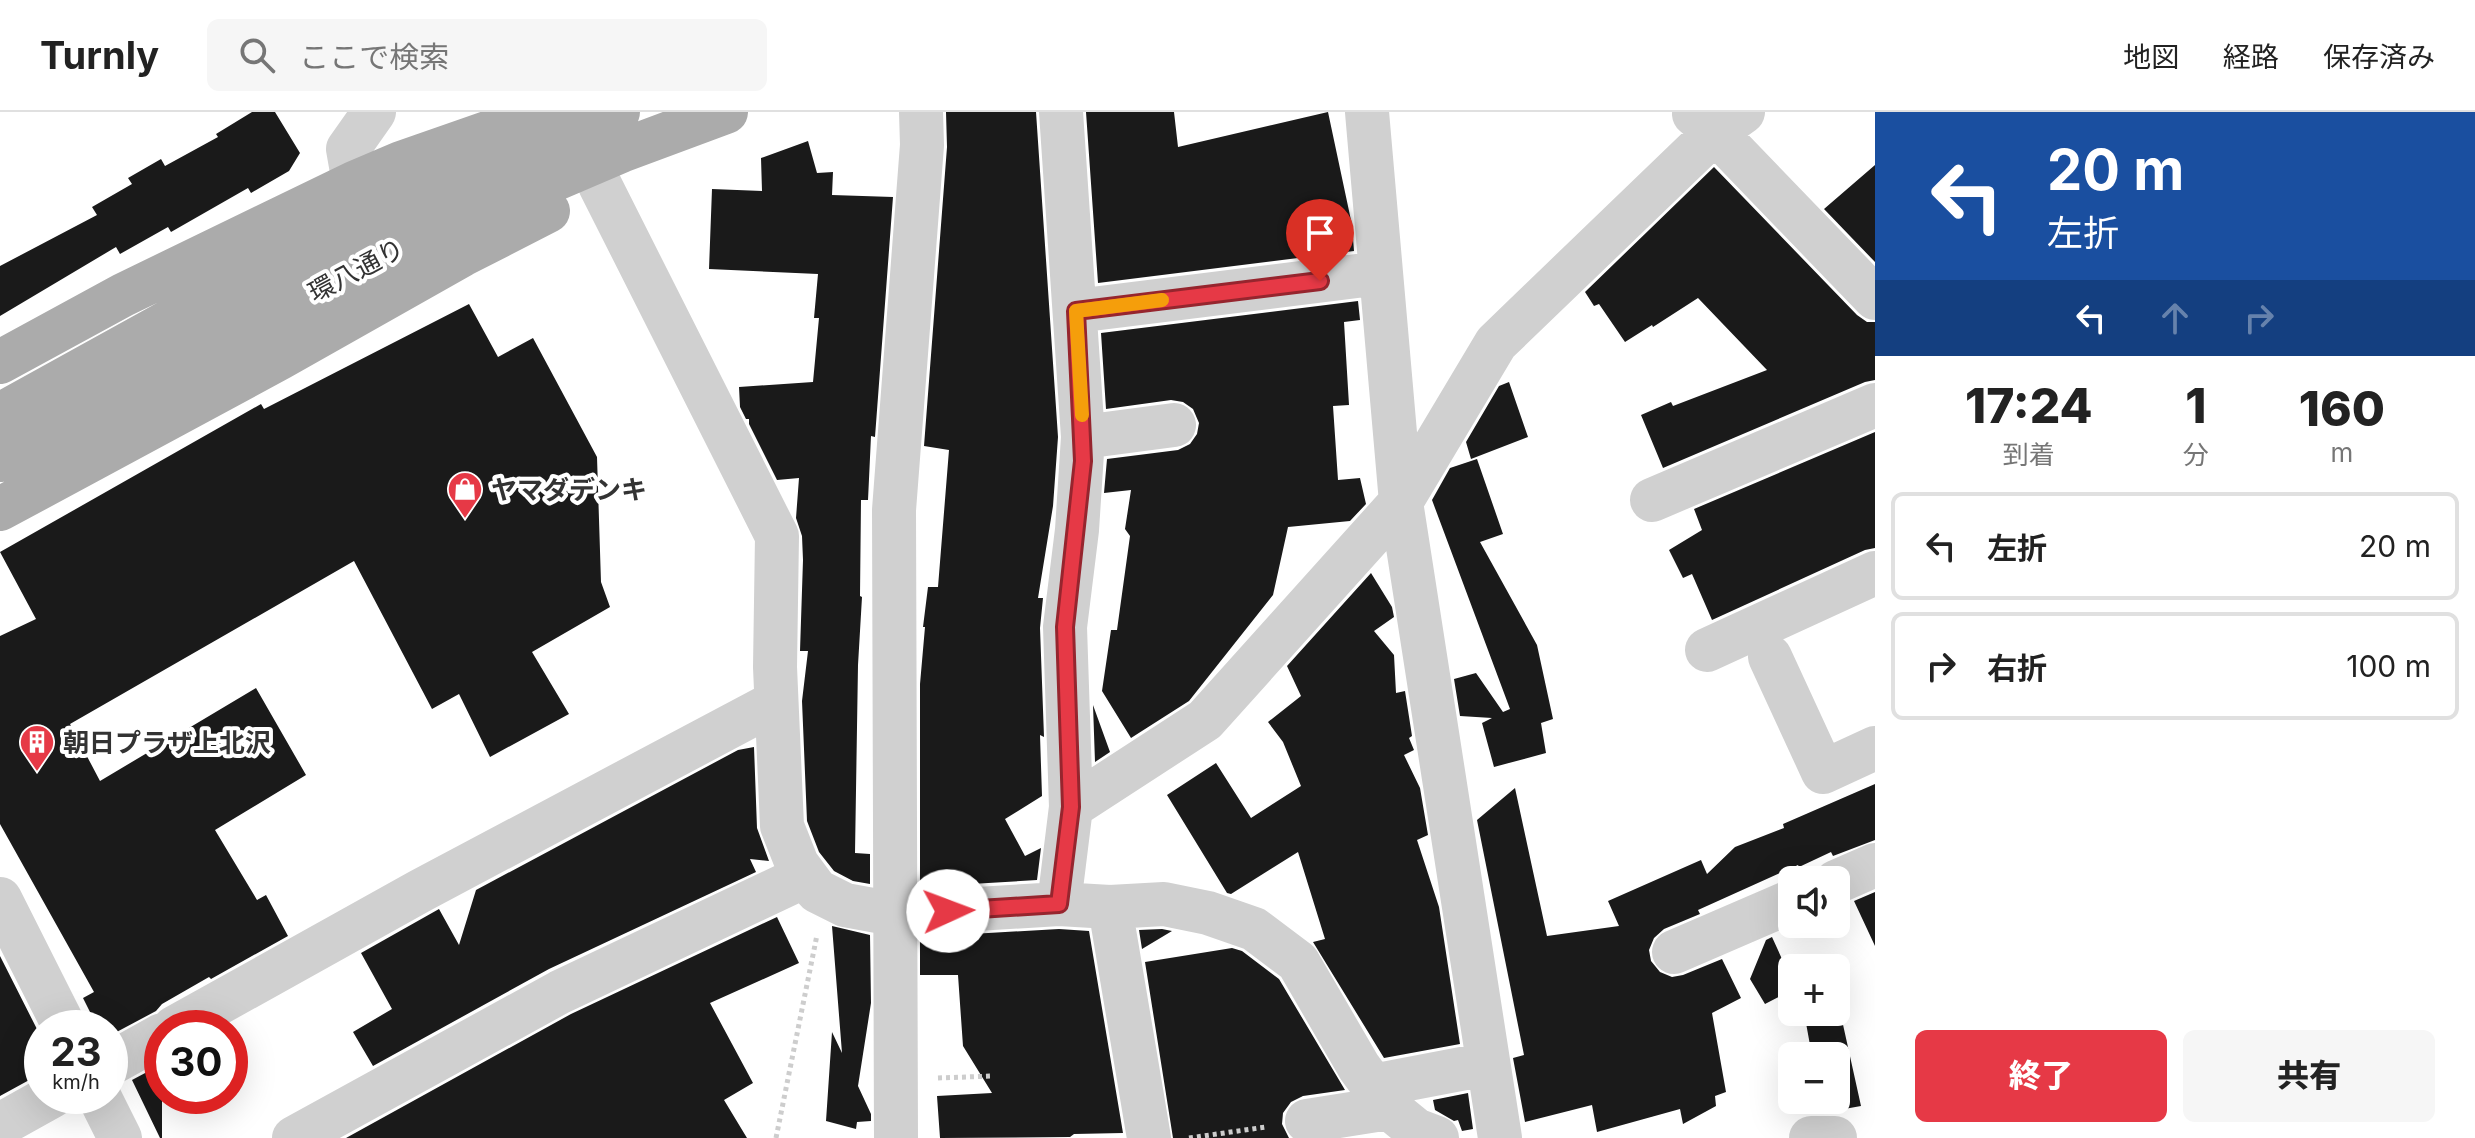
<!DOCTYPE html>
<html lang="ja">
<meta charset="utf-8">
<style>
:root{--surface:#fff;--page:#f6f6f6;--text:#222;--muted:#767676;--line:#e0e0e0;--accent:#e63946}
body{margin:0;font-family:Inter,"Noto Sans JP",sans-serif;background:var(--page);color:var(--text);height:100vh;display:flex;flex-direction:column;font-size:30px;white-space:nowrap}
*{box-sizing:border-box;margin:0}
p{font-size:26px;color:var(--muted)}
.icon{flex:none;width:44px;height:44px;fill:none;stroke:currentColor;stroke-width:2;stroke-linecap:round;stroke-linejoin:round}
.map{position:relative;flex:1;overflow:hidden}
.sheet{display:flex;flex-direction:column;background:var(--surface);width:600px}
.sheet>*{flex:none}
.banner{background:#1a4fa0;color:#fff;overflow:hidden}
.fabs{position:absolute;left:1778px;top:754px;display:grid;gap:16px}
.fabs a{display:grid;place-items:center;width:72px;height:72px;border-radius:12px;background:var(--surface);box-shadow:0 8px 32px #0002;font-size:40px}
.speed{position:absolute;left:24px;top:898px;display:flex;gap:16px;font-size:40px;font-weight:700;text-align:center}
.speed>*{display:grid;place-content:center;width:104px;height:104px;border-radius:50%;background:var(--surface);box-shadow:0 8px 32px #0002;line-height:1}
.speed small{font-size:20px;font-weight:400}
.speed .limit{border:12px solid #d22;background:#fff;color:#111}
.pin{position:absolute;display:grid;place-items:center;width:68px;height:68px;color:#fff;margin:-82px -34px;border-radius:50% 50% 50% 0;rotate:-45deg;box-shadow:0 0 8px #0007}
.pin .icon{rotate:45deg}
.me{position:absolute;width:88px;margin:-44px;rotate:88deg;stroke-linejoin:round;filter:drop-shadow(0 0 6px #0008)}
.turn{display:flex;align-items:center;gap:28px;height:168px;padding:0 40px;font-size:36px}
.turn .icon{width:104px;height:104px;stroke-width:2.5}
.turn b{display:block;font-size:56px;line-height:68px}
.lanes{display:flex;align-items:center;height:76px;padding:0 40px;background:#0003;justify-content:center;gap:40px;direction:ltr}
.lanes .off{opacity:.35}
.eta{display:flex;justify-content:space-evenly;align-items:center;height:136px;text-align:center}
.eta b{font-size:48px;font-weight:800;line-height:56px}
.cta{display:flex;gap:16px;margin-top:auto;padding:16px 40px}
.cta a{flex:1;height:92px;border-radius:12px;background:var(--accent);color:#fff;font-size:32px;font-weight:800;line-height:92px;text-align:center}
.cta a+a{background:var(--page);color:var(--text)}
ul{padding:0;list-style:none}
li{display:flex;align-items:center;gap:24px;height:108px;margin:0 16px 12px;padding:0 24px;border:4px solid var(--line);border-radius:12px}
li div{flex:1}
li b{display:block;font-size:30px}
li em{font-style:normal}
header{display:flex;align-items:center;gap:48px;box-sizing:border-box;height:112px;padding:0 40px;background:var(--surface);border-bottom:2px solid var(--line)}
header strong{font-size:38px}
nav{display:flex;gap:44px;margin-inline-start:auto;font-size:28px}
.search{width:560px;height:72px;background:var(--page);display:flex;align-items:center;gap:20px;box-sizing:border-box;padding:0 28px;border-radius:12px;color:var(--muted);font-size:30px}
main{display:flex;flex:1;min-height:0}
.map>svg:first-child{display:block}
.building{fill:#1a1a1a}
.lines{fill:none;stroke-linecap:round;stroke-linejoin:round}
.path{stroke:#cdcdcd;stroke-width:5;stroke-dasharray:4 4;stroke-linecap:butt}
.minor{stroke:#d0d0d0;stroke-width:44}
.major{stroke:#ababab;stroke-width:44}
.route-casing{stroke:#96252e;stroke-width:20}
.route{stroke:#e63946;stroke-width:14}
.slow{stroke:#f59e0b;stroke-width:14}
.labels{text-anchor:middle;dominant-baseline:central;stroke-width:8;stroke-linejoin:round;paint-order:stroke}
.street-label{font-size:26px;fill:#333;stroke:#fff}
.poi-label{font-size:26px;font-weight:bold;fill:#333;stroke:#fff;text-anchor:start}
</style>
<header>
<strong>Turnly</strong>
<div class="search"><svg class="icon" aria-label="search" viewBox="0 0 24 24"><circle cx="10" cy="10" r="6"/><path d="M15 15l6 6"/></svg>ここで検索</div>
<nav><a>地図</a><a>経路</a><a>保存済み</a></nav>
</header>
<main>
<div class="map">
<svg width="1875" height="1026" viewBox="0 0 1875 1026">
<rect width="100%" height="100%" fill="#fff"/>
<path class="building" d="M252,0h23l25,41 -11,18 -38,22 -3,-5 -77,44 -3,-5 -48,27 -4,-7 -116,69v-50l97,-51 -5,-8 40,-23 -4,-6 33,-19 4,7 53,-29 -2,-3z
M946,0h90l22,325 -5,69 -15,92h5l-3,30 4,109 -4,-2 2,61 -37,23 20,37 16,-8 -4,32 -117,7v-203l5,-57h-2l5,-40h10l11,-137 -25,-4 23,-299z
M1086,0h88l4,35 150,-35 24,113 2,26 -256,32z
M808,29l9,32 16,-1 -1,23 61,2 -18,240 -4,-1 -3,64h-7l-1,96 2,1 -4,68 -3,188 15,1v30l-17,-3 -19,-10 -15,-19 -12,-31 -5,-120 6,-50h-8l3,-91 -1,-24 -6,-18 3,-40 -22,2 -28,-56v-5h-3l-6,-12 -1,-20 74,-5 6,-64h-5l4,-44 -109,-5 3,-80 50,2 -1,-33z
M1875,53v97l-51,-53z
M1714,55l143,148 10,7h8v58l-10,2 -202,86 -22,-53 30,-13 2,4 94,-36 -69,-72 -45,29 -1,-2 -27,17 -26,-38 -5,2 -9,-14z
M1358,189l2,19 -16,2 5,83 -16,1 5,74 22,-2 6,26 -16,17 -62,6 -15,68 -84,106 -58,37 -29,-47 9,-61h6l13,-94 -5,-7 6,-39 -27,3 3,-34 71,-9 12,-6 7,-10 2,-11 -6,-14 -10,-7 -12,-2 -65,9 -5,-76z
M469,192l29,53 35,-19 64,119 4,125 9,25 -78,45 37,62 -79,43 -31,-63 -27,15 -78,-148 -284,163 30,57 156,-93 50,87 -91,55 42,70 9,-5 22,41 -77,43 -2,-2 -47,27 -6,7 -45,24 -1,-7h-12l-15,-30 11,-6 -94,-168v-188l36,-17 -36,-67 261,-148 3,5z
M1509,270l19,55 -57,22 -5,-17 33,-56z
M1875,320v116l-10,2 -153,70 -20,-46 -9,4 -14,-28 33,-20 -8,-21z
M1477,347l26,75 -23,8 57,103 16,74 -12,4 5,30 -52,14 -12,-44 10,-5 -32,-2 -6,-37 22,-6 27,39 7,-3 -78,-209 18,-32z
M1371,461l21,34 2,10 -20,14 20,24 2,38 9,-2 7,45 -3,2 5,12 -10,5 16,33 8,47 -11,5 22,67 21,137 -76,14 -71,-116 12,-3 -27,-87 -67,42 -4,-1 -60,-98 49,-32 35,55 50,-32 -18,-44 -15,-20 33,-26 -14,-30z
M1093,593l17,47 -15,10z
M754,635l3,81 12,33 -19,-2 6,13 -207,97 -176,97 -20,-34 39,-23 -31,-56 78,-44 20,36 17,-55 262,-140z
M1875,672v56l-42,16 -2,-4 -32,15 -1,-2 -100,45 2,4 -36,15 -10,9 -5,12 2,11 9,11 12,5 11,-2 39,-16 19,39 -29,15 14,79 -11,4 1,10 -33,18 -3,-15 -83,23 -5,-27 -67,17 -12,-64 11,-3 -47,-235 38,-32 32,148 72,-10 -11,-25 93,-41 6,14 28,-27 49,-19 -1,-4z
M1875,780v54l-21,-45z
M777,805l22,46 -89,40 43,80 -29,17 23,38h-401l225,-124z
M832,814l38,9 1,68 -13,83 13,28v7l-14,1 -1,7 -30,-8 6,-89 10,21z
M1059,817l30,2 34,202 -49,1 -4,3 -130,1 -3,-42 55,-3 -29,-47 -5,-71h-38v-38z
M1162,817l10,2 -30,18 -3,-19z
M1772,825l20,44v9l-27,14 -15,-25 16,-39z
M1232,836l10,3 37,28 66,111 -42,6 -12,6 -8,11 -1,11 7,14h-116l-28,-176z
M0,844l42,83v34l-42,23z
M1838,890l23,104 -39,7 -2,-13h16v-44h-24l-8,-44h32z
M162,952v74h-2l-28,-58z
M1468,981l5,36 -11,2 -4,-11 -4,1 -19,-11 -2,-10z"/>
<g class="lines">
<path class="path" d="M938,966l55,-2
M776,1026l41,-203
M1189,1026l77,-11"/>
<path class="minor" d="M1367,0l34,390 99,636
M1694,2l21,18 160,166
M354,71l-6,-34 26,-37
M600,73l177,351 -2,131 7,159 15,38 20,27 28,14 49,9 165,-10 51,3 54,-3 44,9 46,16 44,33 61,105 30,41 27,22 21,8
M1076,199l305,-38
M1083,325l91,-12
M1652,388l223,-95
M1707,538l168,-77
M1770,545l53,115 52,-24
M1071,695l134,-87 196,-218 95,-159 219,-211 28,-20
M1836,770l39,-17
M0,787l65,129
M1059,792l12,-97 -6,-180 12,-97 6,-93 -22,-325
M1110,795l39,231
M1674,840l118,-51
M174,916l246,-137 356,-189
M110,952l52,-29
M1372,974l115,-22
M99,984l21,42
M1307,1009l82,-13
M0,1013l52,-29
M294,1026l266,-146 245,-116
M896,1026l-2,-628 28,-365 -1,-33
M1811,1026h24"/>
<path class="major" d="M0,250l123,-67 231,-112 47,-20 109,-38 55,-5
M0,303l235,-130 147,-72 236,-101
M0,348l406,-217 215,-92 105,-39
M0,397l280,-151 182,-103 86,-44"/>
</g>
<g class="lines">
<g class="route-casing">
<path id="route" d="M948,799l111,-7 12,-97 -6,-180 18,-166 -7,-150 244,-30"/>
</g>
<use href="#route" class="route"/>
<path class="slow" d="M1082,303l-6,-104 86,-11"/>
</g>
<defs>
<g id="shop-pin" transform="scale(1.8)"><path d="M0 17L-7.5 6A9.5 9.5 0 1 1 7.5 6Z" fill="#e63946" stroke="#fff"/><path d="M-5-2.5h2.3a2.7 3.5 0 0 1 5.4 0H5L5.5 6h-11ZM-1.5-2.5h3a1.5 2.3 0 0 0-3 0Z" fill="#fff"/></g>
<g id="building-pin" transform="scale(1.8)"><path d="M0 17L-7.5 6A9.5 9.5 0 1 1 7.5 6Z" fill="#e63946" stroke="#fff"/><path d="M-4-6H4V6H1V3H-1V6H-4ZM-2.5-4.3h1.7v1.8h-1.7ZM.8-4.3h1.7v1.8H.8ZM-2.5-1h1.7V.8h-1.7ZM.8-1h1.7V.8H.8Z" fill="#fff"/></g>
</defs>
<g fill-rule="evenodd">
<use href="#shop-pin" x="465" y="377"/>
<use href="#building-pin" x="37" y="630"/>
</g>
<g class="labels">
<g class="street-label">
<text transform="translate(356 158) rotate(-28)">環八通り</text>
</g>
<g class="poi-label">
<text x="491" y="377">ヤマダデンキ</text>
<text x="63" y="630">朝日プラザ上北沢</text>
</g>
</g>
</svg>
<div class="fabs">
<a><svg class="icon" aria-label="sound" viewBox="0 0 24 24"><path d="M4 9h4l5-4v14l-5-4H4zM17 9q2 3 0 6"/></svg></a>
<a>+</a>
<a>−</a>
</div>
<div class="speed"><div>23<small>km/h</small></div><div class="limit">30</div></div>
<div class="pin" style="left:1320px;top:169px;background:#d93025"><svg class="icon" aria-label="arrive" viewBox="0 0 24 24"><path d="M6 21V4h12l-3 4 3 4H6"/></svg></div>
<svg class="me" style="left:948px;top:799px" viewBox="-20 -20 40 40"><circle r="19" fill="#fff"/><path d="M0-13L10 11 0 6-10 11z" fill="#e63946"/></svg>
</div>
<section class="sheet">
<div class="banner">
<div class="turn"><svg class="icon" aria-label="left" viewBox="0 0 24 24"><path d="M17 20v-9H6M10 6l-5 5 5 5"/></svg><div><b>20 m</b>左折</div></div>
<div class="lanes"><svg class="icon" aria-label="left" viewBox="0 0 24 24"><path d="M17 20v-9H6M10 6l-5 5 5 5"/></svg><svg class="icon off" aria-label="ahead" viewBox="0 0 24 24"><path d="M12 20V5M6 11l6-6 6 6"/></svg><svg class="icon off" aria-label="right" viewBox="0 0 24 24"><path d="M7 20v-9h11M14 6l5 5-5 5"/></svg></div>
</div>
<div class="eta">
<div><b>17:24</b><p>到着</p></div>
<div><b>1</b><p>分</p></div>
<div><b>160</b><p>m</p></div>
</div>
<ul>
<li><svg class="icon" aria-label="left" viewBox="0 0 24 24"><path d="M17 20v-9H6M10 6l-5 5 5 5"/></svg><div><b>左折</b></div><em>20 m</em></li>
<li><svg class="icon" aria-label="right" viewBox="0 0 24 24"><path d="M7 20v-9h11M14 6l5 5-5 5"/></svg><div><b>右折</b></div><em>100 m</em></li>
</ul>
<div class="cta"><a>終了</a><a>共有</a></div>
</section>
</main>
